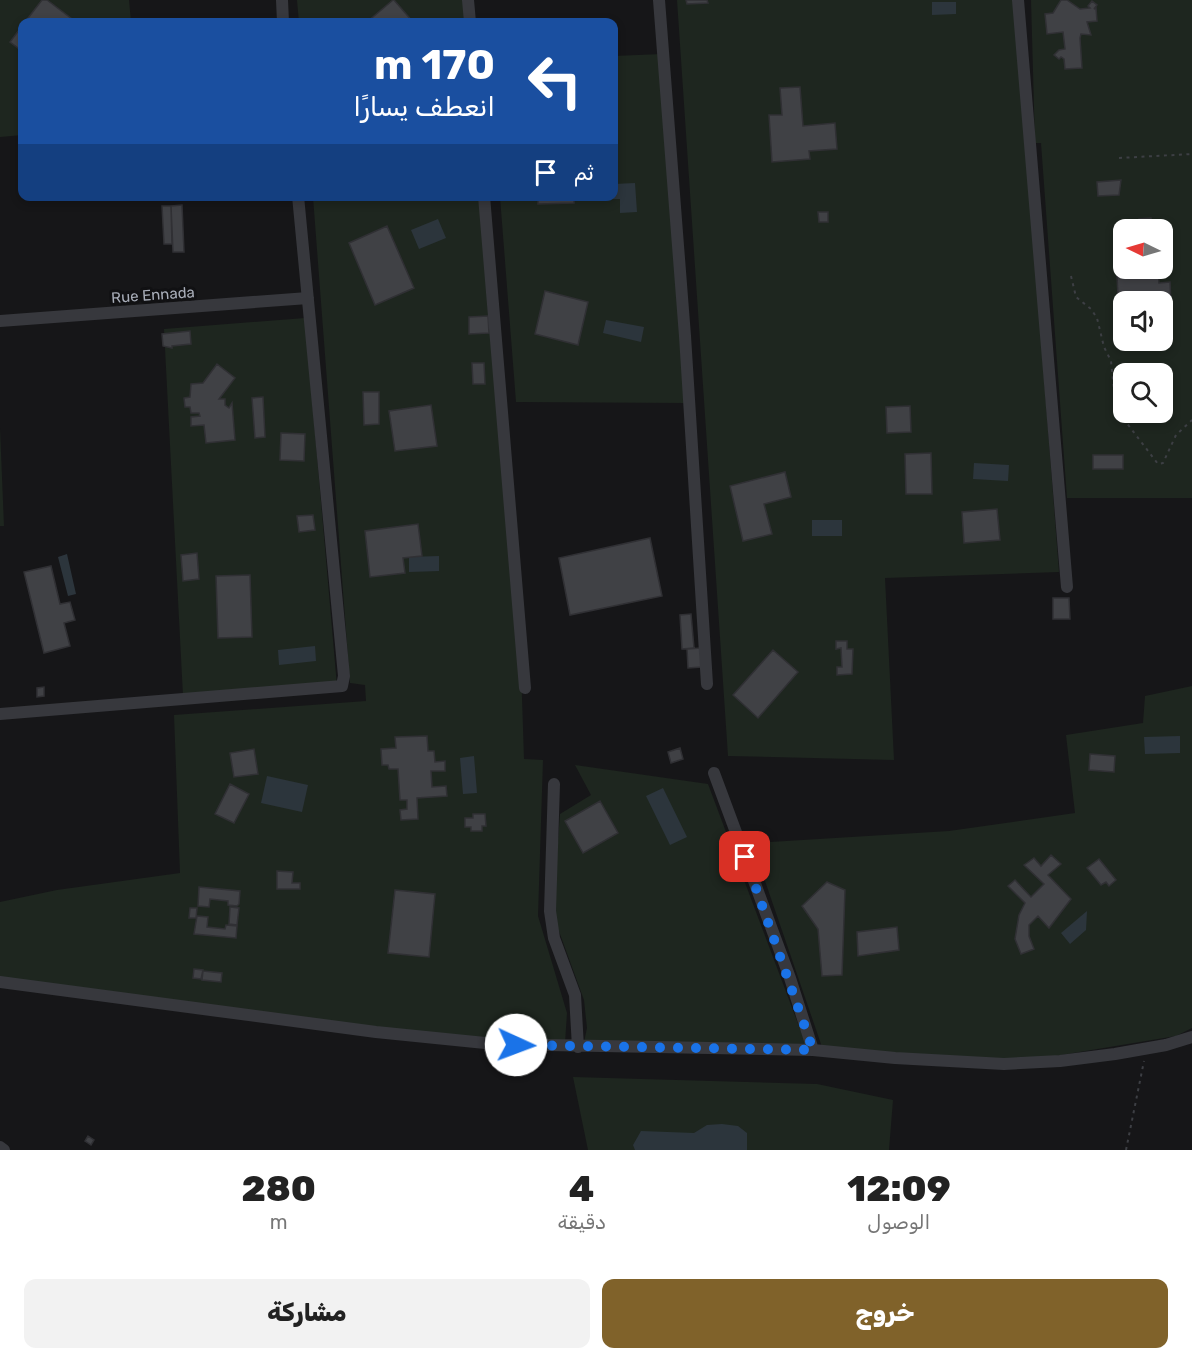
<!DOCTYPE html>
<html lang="ar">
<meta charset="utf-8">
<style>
:root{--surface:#fff;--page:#f2f2f2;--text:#222;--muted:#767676;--accent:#80622a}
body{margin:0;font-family:Rubik,Cairo,sans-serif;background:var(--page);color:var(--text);direction:rtl;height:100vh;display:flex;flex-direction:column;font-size:22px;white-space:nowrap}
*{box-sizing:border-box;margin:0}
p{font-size:20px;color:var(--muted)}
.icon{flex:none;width:33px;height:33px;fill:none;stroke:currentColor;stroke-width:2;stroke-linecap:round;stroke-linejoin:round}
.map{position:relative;height:1150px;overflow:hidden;direction:ltr}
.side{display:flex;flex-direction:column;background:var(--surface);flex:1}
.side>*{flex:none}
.top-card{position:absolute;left:18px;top:18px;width:600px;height:183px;border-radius:12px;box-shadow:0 3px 9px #0003;direction:rtl;background:#1a4fa0;color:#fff;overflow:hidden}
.needle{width:39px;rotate:275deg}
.controls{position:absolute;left:1113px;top:219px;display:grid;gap:12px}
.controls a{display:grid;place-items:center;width:60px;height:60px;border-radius:12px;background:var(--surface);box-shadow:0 3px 9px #0003;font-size:30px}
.pin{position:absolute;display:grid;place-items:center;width:51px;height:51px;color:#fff;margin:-26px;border-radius:12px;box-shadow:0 3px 9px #0006}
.me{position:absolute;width:66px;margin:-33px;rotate:92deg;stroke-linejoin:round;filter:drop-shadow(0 0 4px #0008)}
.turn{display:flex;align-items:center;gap:21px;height:126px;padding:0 24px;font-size:27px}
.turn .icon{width:78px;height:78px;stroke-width:2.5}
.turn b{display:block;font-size:42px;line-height:51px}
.then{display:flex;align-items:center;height:57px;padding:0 24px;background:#0003;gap:12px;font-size:22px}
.eta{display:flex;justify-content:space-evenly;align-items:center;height:102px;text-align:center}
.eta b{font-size:36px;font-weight:800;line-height:42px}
.action{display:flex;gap:12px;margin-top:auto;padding:12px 24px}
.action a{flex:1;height:69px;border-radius:12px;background:var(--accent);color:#fff;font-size:24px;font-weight:800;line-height:69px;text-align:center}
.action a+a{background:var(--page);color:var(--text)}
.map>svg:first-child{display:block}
.green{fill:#1e261f;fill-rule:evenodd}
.water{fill:#2c353c}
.building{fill:#404145;stroke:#303034;stroke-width:1.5}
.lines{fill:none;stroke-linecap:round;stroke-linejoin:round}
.path{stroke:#3d3f44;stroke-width:2;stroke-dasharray:3 4.5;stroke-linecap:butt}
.minor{stroke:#37383d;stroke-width:12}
.route{stroke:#1a73e8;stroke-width:10;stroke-dasharray:0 18}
.labels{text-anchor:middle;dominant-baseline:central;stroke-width:6;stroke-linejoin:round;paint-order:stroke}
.street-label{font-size:15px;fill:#a8adb8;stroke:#111113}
</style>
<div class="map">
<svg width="1192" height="1150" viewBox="0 0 1192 1150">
<rect width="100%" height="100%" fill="#161618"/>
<path class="green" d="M0,0h129l2,22h-109v113l-22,2z
M297,0h168l2,22h-168z
M677,0h338l44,572 -174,6 9,182 -166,-4z
M1031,0h161v498h-125l-26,-355h-6zM1124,230h38v38h-38zM1124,302h38v38h-38zM1124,374h38v38h-38z
M662,54l25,349 -171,-1 -16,-205 114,-1v-140z
M313,197h169l39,470 3,92 19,1 -5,156 29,97 -2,30 -114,-6 -451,-58v-77l57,-12 123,-17 -6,-158 192,-14 -1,-16 -15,-2z
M305,318l32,368 -154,10 -19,-367z
M0,428l4,98h-4z
M1192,686v342l-16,8 -175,29 -179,-18 -70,-204 197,-12 126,-18 -9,-78 77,-12 2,-27z
M575,765l133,19 98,261 -222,-3 3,-14 -3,-28 -28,-77v-56l4,-53 31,-19z
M573,1077l244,7 76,16 -4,50h-301z"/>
<path class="water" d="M932,2h24v12l-24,1z
M635,183l2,29 -17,1v-14h-11v-2l5,-1v-12z
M438,219l8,19 -27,11 -8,-19z
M606,320l38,7 -3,15 -38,-9z
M974,463l35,2 -1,16 -35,-2z
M812,520h30v16h-30z
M67,554l9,40 -8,2 -10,-39z
M439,556v15l-30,1v-15z
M315,646l1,15 -37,4 -1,-15z
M1180,736v17l-35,1 -1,-17z
M474,756l3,37 -14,1 -3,-36z
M267,776l41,9 -6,27 -41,-9z
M663,788l24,49 -17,8 -24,-49z
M1087,911l-1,19 -16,14 -9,-11z
M722,1124l16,2 9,7v17h-112l-2,-5 8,-14 53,2 13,-8z"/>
<path class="building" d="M42,0h5l29,22h-51z
M394,0l19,22h-46l26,-22z
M686,0h21l1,3 -21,1z
M1061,0h6l13,9 10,-1 -2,-2 4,-5 5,4 -3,4 2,-1 1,13 -10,1 4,13 -10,-1 -1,4 2,30 -17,1 -1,-10 -3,-2 -2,2 -5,-4 5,-5 6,-1 -2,-17 -16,2 -2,-20 8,-1z
M22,26v25l-12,-9z
M800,87l3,39 32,-3 2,26 -28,2 1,8 -38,3 -3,-47h13l-2,-27z
M1121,180l-2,15 -21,1 -1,-14z
M538,196h36v7l-36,1z
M182,205l2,47h-11l-2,-46z
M162,206h9l1,38h-8z
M818,212h10v10h-9z
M1151,218l1,9 11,1 3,30 -4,2v-30h-22l-1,-11z
M387,226l27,62 -39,17 -26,-62z
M1142,268h16l1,15 11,-1 1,23 -9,1v-4h-27l-1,-7 -16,1 -1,-20 26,-2z
M545,291l43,11 -10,43 -43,-11z
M488,316l1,17 -20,1v-17z
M190,331l1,13 -19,2v2l-9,-2 -1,-12z
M472,363h12l1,21h-12z
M217,364l18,14 -16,21h6v6l4,3 3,-5 3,37 -29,3 -2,-18 -13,1v-9l9,-1 -1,-3h-8l-1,-6h-5l-1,-9 6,-1 1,-13 12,-1z
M363,392h16v32l-15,1z
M263,397l2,40 -10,1 -3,-40z
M431,405l6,41 -42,5 -6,-40z
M910,406l1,26 -24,1 -1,-26z
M281,433l24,1 -1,27 -24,-1z
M931,453l1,41h-26l-1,-40z
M1093,455h30v14h-30z
M785,472l6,25 -27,7 8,30 -29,7 -13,-55z
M997,509l3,31 -36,3 -2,-31z
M313,515l2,15 -16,2 -2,-16z
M418,524l4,32 -19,2 2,15 -35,4 -5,-46z
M650,538l12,58 -92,19 -11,-57z
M197,553l2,26 -16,2 -2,-26z
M51,566l9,38 10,-2 5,18 -11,3 6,23 -26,7 -20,-81z
M250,575l2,62 -34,1 -2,-62z
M1053,598h16l1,21h-17z
M691,614l3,34 -12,1 -2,-34z
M836,641h11v8h6l-1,25 -15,1v-8h5l-1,-19 -5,1z
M701,648l1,19 -14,1 -1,-19z
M773,650l25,22 -40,46 -25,-23z
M44,687v9l-7,1v-9z
M427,736l1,15h6l1,11 10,-1v10h-14l1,16 14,-1 1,10 -30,2 1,21 -17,1 -1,-10 7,-1v-9h-7l-2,-31h-9l-1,-4h-6l-1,-16 15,-1 -1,-11z
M680,748l3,11 -12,4 -3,-11z
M254,749l4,25 -24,3 -4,-24z
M1090,754l25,2 -1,16 -25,-2z
M230,784l19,10 -15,29 -19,-9z
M600,801l18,32 -35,20 -18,-32z
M473,814h12l1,12h-4v5h-11v-4h-6v-9h8z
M1051,855l10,9 -13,11 23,24 -22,29 -11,-12 -9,9v11l5,13 -13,5 -6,-15 4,-24 6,-12 -17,-17 7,-6 16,17 13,-13 -20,-19 10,-7 7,8z
M1099,859l17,21 -7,6 -3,-4 -5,3 -14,-17z
M277,871l16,1 -1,11h8v6h-23z
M827,882l18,8 -3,85 -20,1 -4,-47 -16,-23z
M199,887l41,4 -1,13 -2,2 -9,-1v-4l-18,-2 -1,8 -11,-1z
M395,890l40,4 -6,63 -41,-4z
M230,907l9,1 -2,17 -8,-1z
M190,908h7l-1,10h-7z
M197,916l11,1 -1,10 18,2 1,-4 11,1 -1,12 -42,-4z
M897,927l2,23 -41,6 -1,-24z
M194,969l9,1 -2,9 -8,-1z
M203,971l19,2 -1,9 -19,-2z
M88,1136l6,4 -3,5 -6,-4z"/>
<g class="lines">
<path class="path" d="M1119,158l73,-4
M1071,276l5,21 15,12 6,9 7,29 7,14 5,48 42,55 5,-1 13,-28 16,-15
M1126,1150l18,-89"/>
<path class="minor" d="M282,0l1,22
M468,0l2,22
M659,0l26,336 22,348
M1018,0l49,587
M484,196l41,492
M0,321l308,-23
M0,714l342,-28 2,-10 -46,-480
M714,773l76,205 23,72
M554,784l-4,127 4,27 21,57 3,52
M0,982l376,50 119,12 318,6 82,8 109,6 56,-3 55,-7 51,-9 26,-8
M0,1147l4,3"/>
</g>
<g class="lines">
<path class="route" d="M516,1045l297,5 -68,-193"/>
</g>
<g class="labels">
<g class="street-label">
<text transform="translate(153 295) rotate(-4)">Rue Ennada</text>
</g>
</g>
</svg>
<div class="controls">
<a><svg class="needle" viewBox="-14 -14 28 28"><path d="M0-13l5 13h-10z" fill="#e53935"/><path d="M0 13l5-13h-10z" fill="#767676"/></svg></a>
<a><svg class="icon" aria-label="sound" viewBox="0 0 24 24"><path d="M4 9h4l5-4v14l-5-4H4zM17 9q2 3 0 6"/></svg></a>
<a><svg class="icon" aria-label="search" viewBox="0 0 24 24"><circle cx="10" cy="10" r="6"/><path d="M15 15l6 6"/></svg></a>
</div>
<div class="pin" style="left:745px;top:857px;background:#d93025"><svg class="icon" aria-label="arrive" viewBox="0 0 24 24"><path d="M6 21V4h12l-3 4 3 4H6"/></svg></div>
<svg class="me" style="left:516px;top:1045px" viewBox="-20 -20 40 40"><circle r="19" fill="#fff"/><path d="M0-13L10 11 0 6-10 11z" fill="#1a73e8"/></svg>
<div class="top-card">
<div class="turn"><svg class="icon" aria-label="left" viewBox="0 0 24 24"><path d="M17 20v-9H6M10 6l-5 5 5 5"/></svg><div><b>170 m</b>انعطف يسارًا</div></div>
<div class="then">ثم<svg class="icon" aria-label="arrive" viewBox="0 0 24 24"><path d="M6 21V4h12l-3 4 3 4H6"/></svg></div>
</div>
</div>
<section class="side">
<div class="eta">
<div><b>12:09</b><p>الوصول</p></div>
<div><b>4</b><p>دقيقة</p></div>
<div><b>280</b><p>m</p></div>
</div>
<div class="action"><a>خروج</a><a>مشاركة</a></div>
</section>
